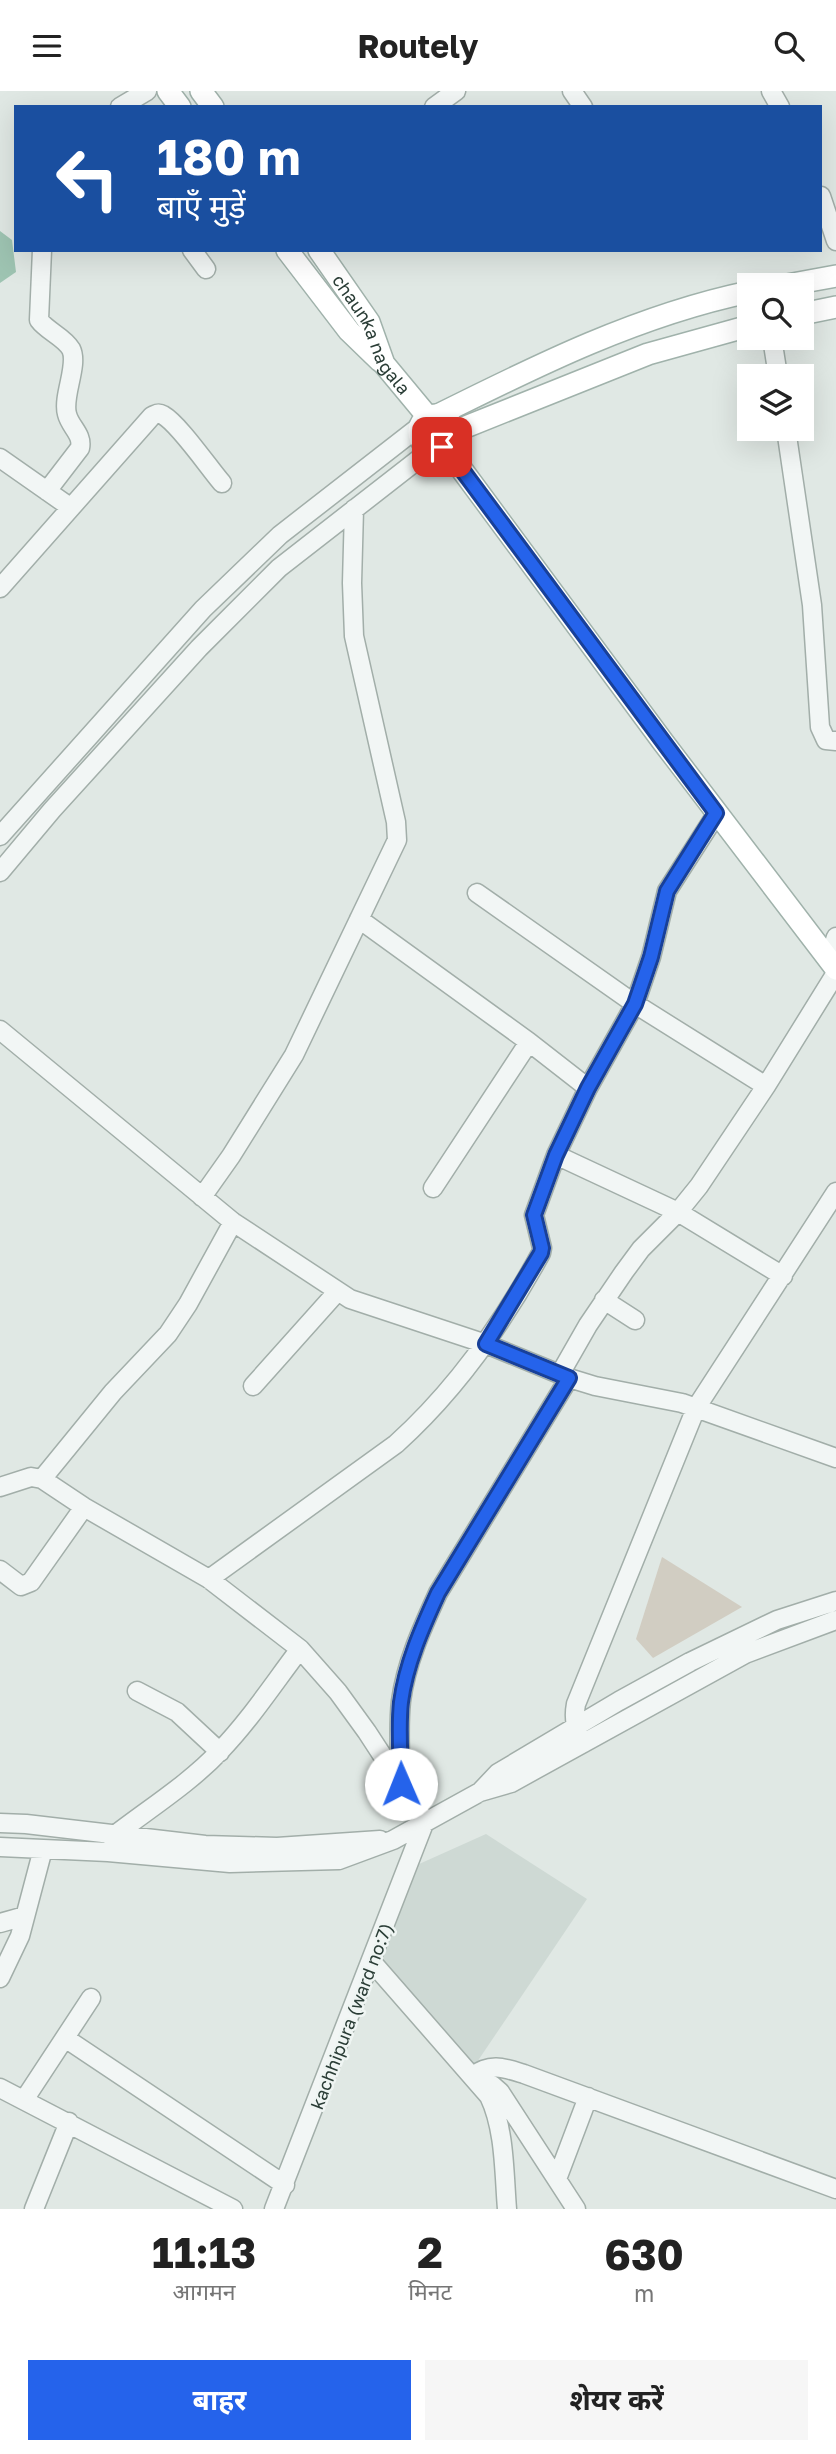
<!DOCTYPE html>
<html lang="hi">
<meta charset="utf-8">
<style>
:root{--surface:#fff;--page:#f6f6f6;--text:#222;--muted:#767676;--accent:#2563eb}
body{margin:0;font-family:"Golos Text","Noto Sans Devanagari",sans-serif;background:var(--page);color:var(--text);height:100vh;display:flex;flex-direction:column;font-size:26px;white-space:nowrap}
*{box-sizing:border-box;margin:0}
p{font-size:23px;color:var(--muted)}
.icon{flex:none;width:38px;height:38px;fill:none;stroke:currentColor;stroke-width:2;stroke-linecap:round;stroke-linejoin:round}
.map{position:relative;height:2118px;overflow:hidden}
.side{display:flex;flex-direction:column;background:var(--surface);flex:1}
.side>*{flex:none}
.guide{position:absolute;left:14px;top:14px;width:808px;height:147px;border-radius:0px;box-shadow:0 7px 28px #0002;background:#1a4fa0;color:#fff;overflow:hidden}
.buttons{position:absolute;left:737px;top:182px;display:grid;gap:14px}
.buttons a{display:grid;place-items:center;width:77px;height:77px;border-radius:0px;background:var(--surface);box-shadow:0 7px 28px #0002;font-size:35px}
.pin{position:absolute;display:grid;place-items:center;width:60px;height:60px;color:#fff;margin:-30px;border-radius:14px;box-shadow:0 4px 10px #0006}
.me{position:absolute;width:77px;margin:-38px;rotate:359deg;stroke-linejoin:round;filter:drop-shadow(0 0 5px #0008)}
.turn{display:flex;align-items:center;gap:24px;height:147px;padding:0 28px;font-size:32px}
.turn .icon{width:91px;height:91px;stroke-width:2.5}
.turn b{display:block;font-size:49px;line-height:60px}
.eta{display:flex;justify-content:space-evenly;align-items:center;height:119px;text-align:center}
.eta b{font-size:42px;font-weight:700;line-height:49px}
.cta{display:flex;gap:14px;margin-top:auto;padding:14px 28px}
.cta a{flex:1;height:80px;border-radius:0px;background:var(--accent);color:#fff;font-size:28px;font-weight:700;line-height:80px;text-align:center}
.cta a+a{background:var(--page);color:var(--text)}
header{display:flex;justify-content:space-between;align-items:center;height:91px;padding:0 28px;background:var(--surface);font-size:32px;font-weight:700}
.map>svg:first-child{display:block}
.built{fill:#ced9d4}
.green{fill:#d1cdc2}
.water{fill:#9ec4b2}
.lines{fill:none;stroke-linecap:round;stroke-linejoin:round}
.minor-casing{stroke:#a2aea9;stroke-width:21}
.major-casing{stroke:#a0b2ab;stroke-width:24}
.minor{stroke:#f2f6f5;stroke-width:18}
.major{stroke:#fff;stroke-width:21}
.route-casing{stroke:#184099;stroke-width:18}
.route{stroke:#2563eb;stroke-width:12}
.labels{text-anchor:middle;dominant-baseline:central;stroke-width:5;stroke-linejoin:round;paint-order:stroke}
.street-label{font-size:18px;fill:#2a3d36;stroke:#eff5f3}
</style>
<header><svg class="icon" aria-label="menu" viewBox="0 0 24 24"><path d="M4 6h16M4 12h16M4 18h16"/></svg>Routely<svg class="icon" aria-label="search" viewBox="0 0 24 24"><circle cx="10" cy="10" r="6"/><path d="M15 15l6 6"/></svg></header>
<div class="map">
<svg width="836" height="2118" viewBox="0 0 836 2118">
<rect width="100%" height="100%" fill="#e0e8e4"/>
<path class="built" d="M486,1743l101,65 -116,172 -99,-109 36,-93z"/>
<path class="green" d="M662,1466l80,50 -89,51 -17,-19z"/>
<path class="water" d="M0,140l12,9 4,32 -16,11z"/>
<g class="lines">
<g class="minor-casing">
<path id="minor" d="M572,0l11,16
M771,0l9,16
M120,16l27,-16
M434,16l22,-16
M821,105l15,45
M42,159l-3,70c8,11 25,17 32,29 8,16 -9,47 -4,65 3,13 16,20 13,34l-33,43
M192,159l14,19
M772,247l6,38
M786,338l26,176 8,122 6,13 10,1
M0,367l70,49
M0,497l152,-172c5,-2 6,-4 11,-1 16,9 46,53 59,68
M0,745l203,-227 77,-74 140,-109
M0,781l52,-62 147,-162 80,-80 154,-120
M477,802l158,111 131,82
M359,828l170,123 -96,146
M829,868l7,-22
M0,939l233,192 117,77 136,45 83,34 26,8 87,17 154,55
M529,951l59,46
M556,1064l122,57 105,64
M202,1106l29,-41 63,-101 103,-215 -1,-18 -42,-186 -2,-53 2,-74
M604,1209l31,20
M560,1283l28,-49 36,-53 17,-23 37,-37 21,-26 67,-100 70,-113
M253,1295l84,-94
M42,1388l71,-87 55,-58 20,-30 45,-82
M0,1396l31,-10 11,2 42,28 125,72 91,70 38,43 29,40 58,89 -151,388
M0,1479l21,16 10,-4 53,-75
M209,1488l187,-135c60,-54 107,-121 145,-191l1,-5 -8,-33 22,-60 32,-67 47,-84 16,-47 16,-66 50,-78
M137,1600l40,21 43,40
M584,1652c-8,-14 -11,-23 -8,-39l120,-296 140,-216
M401,1692c-1,-27 -3,-55 0,-82 5,-38 21,-73 37,-108l131,-215
M480,1701l18,-19 121,-72 71,-39 87,-42 59,-19
M0,1732l26,1 179,21 72,2 103,-7
M113,1749l2,-5c35,-27 75,-52 105,-84 30,-31 54,-68 80,-102
M0,1756l108,5 122,11 109,-3 54,-20 87,-48 31,-9 234,-129 91,-34
M0,1832l25,-7
M372,1871l117,134c16,33 15,77 18,113
M0,1887l20,-42 23,-87
M65,1947l220,147
M473,1985c17,-14 32,-8 51,-2l312,115
M482,1992l10,2 8,7 76,117
M0,1997l233,121
M24,2009l67,-102
M557,2088l31,-82
M34,2118l35,-87"/>
</g>
<g class="major-casing">
<g id="major">
<path d="M168,0l12,16"/>
<path d="M201,0l12,16"/>
<path d="M287,159l62,81 31,30"/>
<path id="s1" d="M319,159l50,72 15,42 44,53"/>
<path d="M787,194l49,-9"/>
<path d="M802,223l34,-7"/>
<path d="M438,324c100,-50 201,-100 311,-123"/>
<circle cx="436" cy="341" r="17"/>
<path d="M453,341l195,-78 101,-28"/>
<path d="M442,356l12,12 209,283 173,227"/>
</g>
</g>
<use href="#minor" class="minor"/>
<use href="#major" class="major"/>
</g>
<g class="lines">
<g class="route-casing">
<path id="route" d="M401,1693c0,-27 -3,-55 0,-82 5,-38 21,-74 37,-109l131,-215 -83,-34 55,-91 1,-5 -8,-33 22,-60 32,-67 47,-84 16,-47 16,-66 49,-78 -262,-354 -12,-12"/>
</g>
<use href="#route" class="route"/>
</g>
<g class="labels">
<g class="street-label">
<text stroke="none"><textPath href="#s1" startOffset="100">chaunka nagala</textPath></text>
<text transform="translate(351 1925) rotate(-69)">kachhipura (ward no:7)</text>
</g>
</g>
</svg>
<div class="buttons">
<a><svg class="icon" aria-label="search" viewBox="0 0 24 24"><circle cx="10" cy="10" r="6"/><path d="M15 15l6 6"/></svg></a>
<a><svg class="icon" aria-label="layers" viewBox="0 0 24 24"><path d="M12 4l9 5-9 5-9-5zM3 14l9 5 9-5"/></svg></a>
</div>
<div class="pin" style="left:442px;top:356px;background:#d93025"><svg class="icon" aria-label="arrive" viewBox="0 0 24 24"><path d="M6 21V4h12l-3 4 3 4H6"/></svg></div>
<svg class="me" style="left:401px;top:1693px" viewBox="-20 -20 40 40"><circle r="19" fill="#fff"/><path d="M0-13L10 11 0 6-10 11z" fill="#2563eb"/></svg>
<div class="guide">
<div class="turn"><svg class="icon" aria-label="left" viewBox="0 0 24 24"><path d="M17 20v-9H6M10 6l-5 5 5 5"/></svg><div><b>180 m</b>बाएँ मुड़ें</div></div>
</div>
</div>
<section class="side">
<div class="eta">
<div><b>11:13</b><p>आगमन</p></div>
<div><b>2</b><p>मिनट</p></div>
<div><b>630</b><p>m</p></div>
</div>
<div class="cta"><a>बाहर</a><a>शेयर करें</a></div>
</section>
